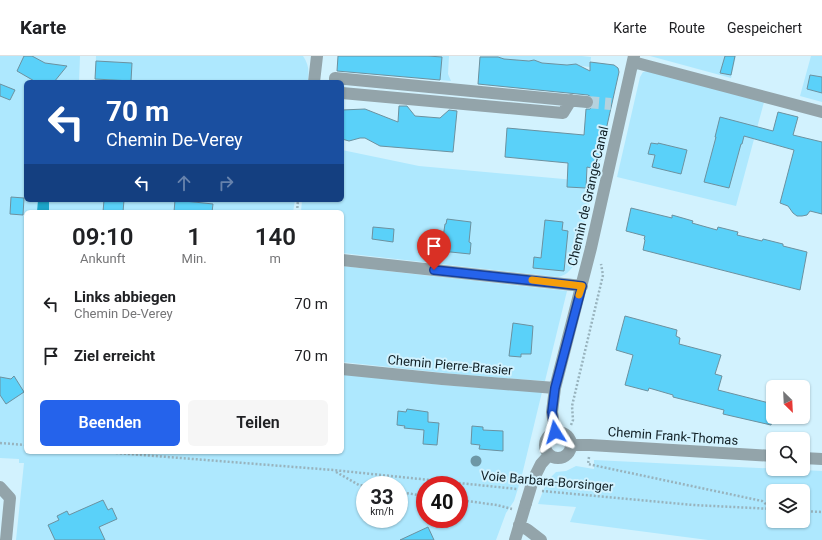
<!DOCTYPE html>
<html lang="de">
<style>
:root{--surface:#fff;--page:#f6f6f6;--text:#202124;--muted:#757577;--line:#e0e0e0;--accent:#2563eb}
body{margin:0;font-family:Roboto,sans-serif;background:var(--page);color:var(--text);height:100vh;display:flex;flex-direction:column;font-size:15px;white-space:nowrap}
*{box-sizing:border-box;margin:0}
p{font-size:13px;color:var(--muted)}
.icon{flex:none;width:22px;height:22px;fill:none;stroke:currentColor;stroke-width:2;stroke-linecap:round;stroke-linejoin:round}
.map{position:relative;flex:1;overflow:hidden}
.panel{position:absolute;left:24px;top:154px;width:320px;height:244px;display:flex;flex-direction:column;background:var(--surface);border-radius:6px;box-shadow:0 1px 3px #0004}
.panel>*{flex:none}
.hud{position:absolute;left:24px;top:24px;width:320px;height:122px;border-radius:6px;box-shadow:0 1px 3px #0004;background:#1a4fa0;color:#fff;overflow:hidden}
.needle{width:26px;rotate:156deg}
.tools{position:absolute;left:766px;top:324px;display:grid;gap:8px}
.tools a{display:grid;place-items:center;width:44px;height:44px;border-radius:6px;background:var(--surface);box-shadow:0 1px 3px #0004;font-size:20px}
.speed{position:absolute;left:356px;top:420px;display:flex;gap:8px;font-size:20px;font-weight:700;text-align:center}
.speed>*{display:grid;place-content:center;width:52px;height:52px;border-radius:50%;background:var(--surface);box-shadow:0 1px 3px #0004;line-height:1}
.speed small{font-size:10px;font-weight:400}
.speed .limit{border:6px solid #d22;background:#fff;color:#111}
.pin{position:absolute;display:grid;place-items:center;width:34px;height:34px;color:#fff;margin:-41px -17px;border-radius:50% 50% 50% 0;rotate:-45deg;box-shadow:0 0 4px #0007}
.pin .icon{rotate:45deg}
.me{position:absolute;width:44px;margin:-22px;rotate:352deg;stroke-linejoin:round;filter:drop-shadow(0 0 3px #0008)}
.turn{display:flex;align-items:center;gap:14px;height:84px;padding:0 16px;font-size:18px}
.turn .icon{width:52px;height:52px;stroke-width:2.5}
.turn b{display:block;font-size:28px;line-height:34px}
.lanes{display:flex;align-items:center;height:38px;padding:0 16px;background:#0003;justify-content:center;gap:20px;direction:ltr}
.lanes .off{opacity:.35}
.eta{display:flex;justify-content:space-evenly;align-items:center;height:68px;text-align:center}
.eta b{font-size:24px;font-weight:600;line-height:28px}
.primary-button{display:flex;gap:8px;margin-top:auto;padding:8px 16px}
.primary-button a{flex:1;height:46px;border-radius:6px;background:var(--accent);color:#fff;font-size:16px;font-weight:600;line-height:46px;text-align:center}
.primary-button a+a{background:var(--page);color:var(--text)}
ul{padding:0;list-style:none}
li{display:flex;align-items:center;gap:12px;height:52px;padding:0 16px}
li div{flex:1}
li b{display:block;font-size:15px}
li em{font-style:normal}
header{display:flex;align-items:center;gap:24px;box-sizing:border-box;height:56px;padding:0 20px;background:var(--surface);border-bottom:1px solid var(--line)}
header strong{font-size:19px}
nav{display:flex;gap:22px;margin-inline-start:auto;font-size:14px}
.map>svg:first-child{display:block}
.green{fill:#aee8fe;fill-rule:evenodd}
.water{fill:#1ca4c9}
.building{fill:#5ad1f9;stroke:#6c919f}
.lines{fill:none;stroke-linecap:round;stroke-linejoin:round}
.minor-tunnel{stroke:#b5d2de;stroke-width:12;stroke-dasharray:12 6;stroke-linecap:butt}
.path{stroke:#98b3bd;stroke-width:2.5;stroke-dasharray:2 2;stroke-linecap:butt}
.minor{stroke:#93a4aa;stroke-width:12}
.minor-bridge{stroke:#93a4aa;stroke-width:12}
.tree{fill:#6d97a6}
.route-casing{stroke:#184099;stroke-width:10}
.route{stroke:#2563eb;stroke-width:7}
.slow{stroke:#f59e0b;stroke-width:7}
.labels{text-anchor:middle;dominant-baseline:central;stroke-width:4;stroke-linejoin:round;paint-order:stroke}
.street-label{font-size:13px;fill:#112026;stroke:#d2f2fe}
</style>
<header>
<strong>Karte</strong>
<nav><a>Karte</a><a>Route</a><a>Gespeichert</a></nav>
</header>
<div class="map">
<svg width="822" height="484" viewBox="0 0 822 484">
<rect width="100%" height="100%" fill="#d2f2fe"/>
<path class="green" d="M0,0h80l-1,26h-53v118h269l-2,12h-267v240h316v-78l100,11 100,7 -21,87 -7,22 -8,12 -10,27h-480l8,-77h-5v-4l-19,-1zM365,429h34v34h-34zM425,429h34v34h-34z
M96,0h207c6,9 6,15 5,26h-213z
M428,0h21l-1,18 3,7 -11,-1 2,-23z
M480,0h102l9,1 -1,10 -9,-1 -5,-2 -9,1 -25,-2 -8,-3 -5,1 -25,-2 -6,-2h-18z
M650,0h86l-5,22z
M811,0h11v46l-22,-6z
M649,15l115,31 -28,104 -119,-29 23,-100 3,-5z
M342,94l77,16 167,15v7l6,4 -18,73c-5,7 -8,10 -16,12l-216,-24v-41h-41l1,-12h40z
M342,210l225,25 -22,90 -81,-6 -122,-13z
M594,404l228,11v69h-114l-138,-18 6,-15 -38,-3 9,-23 9,-9 10,-1 10,-5 18,3zM773,435h30v30h-30z"/>
<path class="water" d="M38,144h11v12h-12z"/>
<path class="building" d="M24,0h8l13,7 22,3 -13,16h-18l-19,-11z
M338,0h90l14,1 -2,23 -103,-9z
M725,0h10l-4,19 -11,-2z
M480,1h18l6,2 25,2 5,-1 8,3 25,2 9,-1 14,7v-9l24,3 4,3 1,4 -15,67h1l-5,21 -2,-1 -3,10 -8,-2 -1,21 -19,-1 1,-24 -63,-6 2,-29 77,7 2,-26h4l3,-3 1,-4v-3l-6,-4 -110,-11z
M96,5l36,2 -1,18 -36,-2z
M810,19l12,2v16l-15,-4z
M0,28l15,6 -5,10 -10,-4z
M399,50h8l8,10 25,2 9,-8 8,1 -4,41 -73,-6 -15,-8h-5l-11,3 -7,-2v-29l23,-1 33,13z
M778,56l20,5 -5,18 29,7v72l-12,-3 -3,4 -5,1h-5l-4,-3 -5,-7 -8,-3 14,-53 -50,-14 -2,8h-1l-12,44 -25,-6 12,-45h-1l5,-20 53,14z
M651,87l7,1v-1l29,7 -6,24 -29,-7 3,-12 -7,-1z
M11,141l13,1 -1,17 -13,-1z
M104,144h20l-1,12h-20z
M175,144l38,4 -1,8h-38z
M631,152l41,10v-3l21,6 -1,2 25,7 1,-3 20,5 -1,3 25,6 1,-2 20,5v2l24,6 -7,38 -157,-40 2,-10 -1,-1 1,-3 -19,-5z
M447,163l24,3 -2,20 2,1 -1,11 -29,-3 4,-27h1z
M545,164l18,2 -1,8 6,1 -4,40 -31,-3 1,-11 7,1z
M373,171l21,2 -1,13 -21,-3z
M625,260l52,14 -1,6 4,2 -1,6 42,11 -6,19 7,2 -4,14 55,14v13l-2,8 -48,-11 1,-4 -51,-13v-2l-24,-7 -1,3 -23,-6 8,-30 -17,-5z
M513,267l20,3 -2,28h-10v3l-12,-1z
M14,320l10,16 -18,12 -6,-9v-18l11,2z
M407,353l21,3v10l11,1 -2,22 -14,-1 1,-14 -20,-2 1,-2 -8,-1 1,-14 8,1z
M472,370l11,1v3l20,1v20l-24,-2 1,-4 -9,-1z
M103,444l5,10 4,-2 5,11 -18,8 6,13h-50l-7,-15 11,-5 -2,-4 10,-5 2,4z
M428,471l6,13h-34z"/>
<g class="lines">
<path class="minor-tunnel" d="M587,46l24,2"/>
<path class="path" d="M297,156l1,-12
M571,369l2,-5 -1,-14 31,-131 -2,-11
M0,387l26,2
M104,396l229,18 184,19
M589,401l-1,7 174,37 10,8
M336,416l23,13 6,1
M542,435l151,14 80,4
M399,436l26,4
M459,444l38,5 15,4
M803,455l19,1"/>
<path class="minor" d="M633,6l189,50
M314,26l3,-26
M335,26v-4l252,24
M342,37l221,20 8,-13
M342,204l240,26
M342,313l100,10 113,9
M545 389a13 13 0 1 1 26 0a13 13 0 1 1-26 0Z
M555,376l-3,-20 3,-24 36,-140 43,-192
M571,389h19l183,11
M803,402l19,1
M533,424l8,-16 8,-9
M0,431l10,11 -4,42
M519,469l9,5 13,10
M515,484l11,-37"/>
<path class="minor-bridge" d="M526,447l7,-23"/>
</g>
<circle class="tree" cx="476" cy="405" r="5.5"/>
<g class="lines">
<g class="route-casing">
<path id="route" d="M434,214l148,16 -27,102 -3,24 3,20"/>
</g>
<use href="#route" class="route"/>
<path class="slow" d="M532,224l50,6 -3,9"/>
</g>
<g class="labels">
<g class="street-label">
<text transform="translate(588 140) rotate(-77)">Chemin de Grange-Canal</text>
<text transform="translate(450 309) rotate(5)">Chemin Pierre-Brasier</text>
<text transform="translate(673 380) rotate(4)">Chemin Frank-Thomas</text>
<text transform="translate(547 425) rotate(5)">Voie Barbara-Borsinger</text>
</g>
</g>
</svg>
<div class="tools">
<a><svg class="needle" viewBox="-14 -14 28 28"><path d="M0-13l5 13h-10z" fill="#e53935"/><path d="M0 13l5-13h-10z" fill="#757577"/></svg></a>
<a><svg class="icon" aria-label="search" viewBox="0 0 24 24"><circle cx="10" cy="10" r="6"/><path d="M15 15l6 6"/></svg></a>
<a><svg class="icon" aria-label="layers" viewBox="0 0 24 24"><path d="M12 4l9 5-9 5-9-5zM3 14l9 5 9-5"/></svg></a>
</div>
<div class="speed"><div>33<small>km/h</small></div><div class="limit">40</div></div>
<div class="pin" style="left:434px;top:214px;background:#d93025"><svg class="icon" aria-label="arrive" viewBox="0 0 24 24"><path d="M6 21V4h12l-3 4 3 4H6"/></svg></div>
<svg class="me" style="left:555px;top:376px" viewBox="-20 -20 40 40"><path d="M0-17L14 15 0 8-14 15z" fill="#2563eb" stroke="#fff" stroke-width="4"/></svg>
<div class="hud">
<div class="turn"><svg class="icon" aria-label="left" viewBox="0 0 24 24"><path d="M17 20v-9H6M10 6l-5 5 5 5"/></svg><div><b>70 m</b>Chemin De-Verey</div></div>
<div class="lanes"><svg class="icon" aria-label="left" viewBox="0 0 24 24"><path d="M17 20v-9H6M10 6l-5 5 5 5"/></svg><svg class="icon off" aria-label="ahead" viewBox="0 0 24 24"><path d="M12 20V5M6 11l6-6 6 6"/></svg><svg class="icon off" aria-label="right" viewBox="0 0 24 24"><path d="M7 20v-9h11M14 6l5 5-5 5"/></svg></div>
</div>
<section class="panel">
<div class="eta">
<div><b>09:10</b><p>Ankunft</p></div>
<div><b>1</b><p>Min.</p></div>
<div><b>140</b><p>m</p></div>
</div>
<ul>
<li><svg class="icon" aria-label="left" viewBox="0 0 24 24"><path d="M17 20v-9H6M10 6l-5 5 5 5"/></svg><div><b>Links abbiegen</b><p>Chemin De-Verey</p></div><em>70 m</em></li>
<li><svg class="icon" aria-label="arrive" viewBox="0 0 24 24"><path d="M6 21V4h12l-3 4 3 4H6"/></svg><div><b>Ziel erreicht</b></div><em>70 m</em></li>
</ul>
<div class="primary-button"><a>Beenden</a><a>Teilen</a></div>
</section>
</div>
